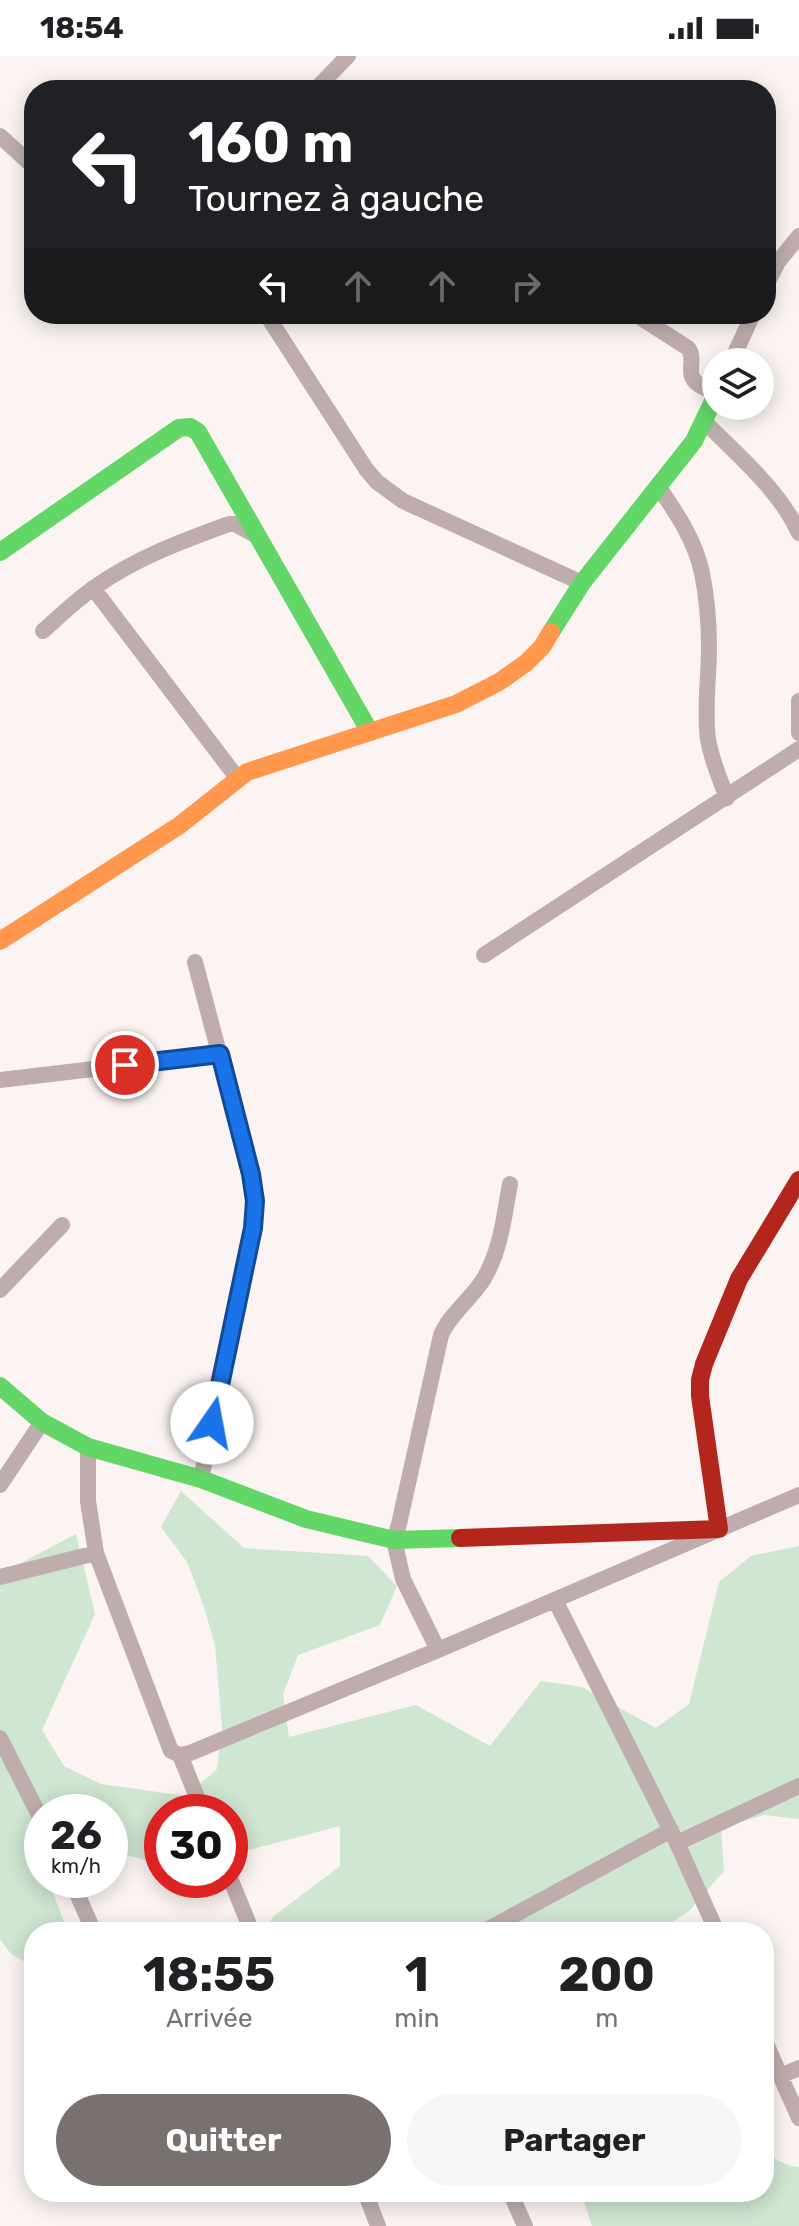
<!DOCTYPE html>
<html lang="fr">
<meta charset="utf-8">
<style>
:root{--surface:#fff;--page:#f6f6f6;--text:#202124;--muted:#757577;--accent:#78716f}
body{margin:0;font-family:Rubik,sans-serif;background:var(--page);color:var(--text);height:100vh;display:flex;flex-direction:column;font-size:30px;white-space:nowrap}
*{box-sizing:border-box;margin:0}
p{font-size:26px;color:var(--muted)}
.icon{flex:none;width:44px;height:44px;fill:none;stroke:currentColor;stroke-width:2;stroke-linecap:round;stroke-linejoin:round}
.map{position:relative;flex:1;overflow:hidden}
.side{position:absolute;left:24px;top:1866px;width:750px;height:280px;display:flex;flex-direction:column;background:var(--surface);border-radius:32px;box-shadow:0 4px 20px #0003}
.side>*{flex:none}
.hud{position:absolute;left:24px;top:24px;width:752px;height:244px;border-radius:32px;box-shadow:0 4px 20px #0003;background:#202124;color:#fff;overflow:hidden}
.controls{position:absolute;left:702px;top:292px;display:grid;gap:16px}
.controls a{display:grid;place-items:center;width:72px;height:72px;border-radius:50%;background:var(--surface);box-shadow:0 4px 20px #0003;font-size:40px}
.speed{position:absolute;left:24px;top:1738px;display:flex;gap:16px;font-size:40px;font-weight:700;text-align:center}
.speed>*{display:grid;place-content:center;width:104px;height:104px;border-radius:50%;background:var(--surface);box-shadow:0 4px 20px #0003;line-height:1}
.speed small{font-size:20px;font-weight:400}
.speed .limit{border:12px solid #d22;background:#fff;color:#111}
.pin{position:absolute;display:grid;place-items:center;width:68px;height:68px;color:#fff;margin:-34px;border:4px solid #fff;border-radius:50%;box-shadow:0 2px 8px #0007}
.me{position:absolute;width:88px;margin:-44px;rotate:12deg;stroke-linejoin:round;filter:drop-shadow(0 0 6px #0008)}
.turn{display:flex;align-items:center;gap:28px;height:168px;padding:0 32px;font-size:36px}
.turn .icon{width:104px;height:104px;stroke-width:2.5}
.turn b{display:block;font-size:56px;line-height:68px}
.lanes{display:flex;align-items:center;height:76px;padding:0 32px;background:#0003;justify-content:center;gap:40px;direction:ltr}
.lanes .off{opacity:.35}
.eta{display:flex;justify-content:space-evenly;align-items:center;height:136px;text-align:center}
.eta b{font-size:48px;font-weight:700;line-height:56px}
.action{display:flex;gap:16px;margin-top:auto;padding:16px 32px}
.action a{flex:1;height:92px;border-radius:48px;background:var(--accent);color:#fff;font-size:32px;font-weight:700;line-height:92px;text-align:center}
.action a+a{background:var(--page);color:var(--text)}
.status{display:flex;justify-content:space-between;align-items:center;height:56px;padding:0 40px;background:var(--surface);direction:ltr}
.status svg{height:22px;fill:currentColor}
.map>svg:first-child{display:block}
.green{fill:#cfe6d2}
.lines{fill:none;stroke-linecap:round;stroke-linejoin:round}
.street{stroke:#bfadad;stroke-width:16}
.fast{stroke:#63d668;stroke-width:18}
.slow{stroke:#ff974d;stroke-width:18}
.jam{stroke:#b3261e;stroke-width:18}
.route-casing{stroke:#114b97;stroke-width:20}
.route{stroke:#1a73e8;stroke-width:14}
</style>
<div class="status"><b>18:54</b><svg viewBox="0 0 49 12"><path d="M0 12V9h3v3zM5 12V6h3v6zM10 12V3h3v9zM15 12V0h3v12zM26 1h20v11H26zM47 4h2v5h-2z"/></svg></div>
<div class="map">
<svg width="799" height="2170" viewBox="0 0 799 2170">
<rect width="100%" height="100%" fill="#fbf4f2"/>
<path class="green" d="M181,1435l63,57 124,8 29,30 -17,39 -82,30 -15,39 6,43 127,-32 74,41 51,-65 41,6 74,41 33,-24 30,-122 32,-26 48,-10v273l-35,-4 -43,13 3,43 -35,40 -32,21h-394l11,-16 66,-50v-40l-110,29v-43h-68l-1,52 -51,-13v-39h-68v43l-3,1 3,9v15h6l20,52h-34v35l-23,-13 -11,-15v-365l76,-40 19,80 -53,116 22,36 37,18 85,12 31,-27 5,-42 -7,-82 -12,-41 -16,-42 -26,-35z
M764,2097c12,5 22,14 35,14v59h-207l-11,-34h183z"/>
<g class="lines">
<path class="street" d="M315,34l33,-34
M0,80l34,31
M766,229l12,-23 21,-26
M266,258l100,155 11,13 26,19 179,82
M635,258l53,34c9,11 -4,27 10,36 5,4 12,6 18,9
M731,306l22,-48
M704,365c33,34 75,68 95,112
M658,430c19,28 37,54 44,87 5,25 7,49 7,74 0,31 -5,62 -1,92 3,20 12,40 19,59
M93,532l145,191
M43,575c17,-15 33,-31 52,-44 41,-29 87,-46 134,-63h6l22,12
M799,645v32
M484,899l315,-206
M195,906l56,212 4,27 -2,27 -52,251
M0,1024l220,-26
M0,1234l62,-65
M88,1391v54l8,52 75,198 9,4 10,-2 248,-103 361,-155
M0,1429l42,-63
M0,1521l96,-24
M555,1544l122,243 40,89
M438,1594l-35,-71 -9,-39 5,-16 42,-189c9,-21 30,-36 42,-55 18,-29 21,-64 27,-96
M0,1682l42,83
M180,1699l23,57
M677,1787l122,-57
M230,1822l22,54
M71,1824l23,52
M483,1876l188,-102
M764,1983l35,79
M780,2020l19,-8
M365,2136l13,34
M510,2136l15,34"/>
<path class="fast" d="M0,496l179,-124 11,-1 8,5 172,300
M551,576l31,-49 112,-142 22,-46
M0,1330l42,36 46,25 113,32 105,40 88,21 66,-2"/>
<path class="slow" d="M0,885l180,-116 67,-53 209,-68 43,-22 27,-19 16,-16 9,-15"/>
<path class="jam" d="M460,1482l259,-9 -19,-133v-16l4,-16 35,-85 60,-99"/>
</g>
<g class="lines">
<g class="route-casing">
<path id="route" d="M125,1009l95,-11 31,120 4,27 -2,27 -41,195"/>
</g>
<use href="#route" class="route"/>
</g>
</svg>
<div class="controls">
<a><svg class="icon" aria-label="layers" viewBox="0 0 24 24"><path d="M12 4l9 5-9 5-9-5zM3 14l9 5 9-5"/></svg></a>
</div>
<div class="speed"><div>26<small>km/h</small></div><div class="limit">30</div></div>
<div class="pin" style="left:125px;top:1009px;background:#d93025"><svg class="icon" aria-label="arrive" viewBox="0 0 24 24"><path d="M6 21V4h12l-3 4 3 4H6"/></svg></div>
<svg class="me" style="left:212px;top:1367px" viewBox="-20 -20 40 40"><circle r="19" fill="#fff"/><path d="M0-13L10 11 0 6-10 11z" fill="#1a73e8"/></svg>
<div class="hud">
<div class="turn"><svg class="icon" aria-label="left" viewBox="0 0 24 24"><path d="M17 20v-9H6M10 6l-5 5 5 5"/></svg><div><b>160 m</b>Tournez à gauche</div></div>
<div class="lanes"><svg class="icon" aria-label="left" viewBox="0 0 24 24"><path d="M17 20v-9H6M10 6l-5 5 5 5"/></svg><svg class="icon off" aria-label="ahead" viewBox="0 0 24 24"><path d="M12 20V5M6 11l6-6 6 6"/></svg><svg class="icon off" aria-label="ahead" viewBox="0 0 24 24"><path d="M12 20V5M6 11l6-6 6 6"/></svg><svg class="icon off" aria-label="right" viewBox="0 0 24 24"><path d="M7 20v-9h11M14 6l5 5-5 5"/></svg></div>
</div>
<section class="side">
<div class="eta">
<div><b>18:55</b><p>Arrivée</p></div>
<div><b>1</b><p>min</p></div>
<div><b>200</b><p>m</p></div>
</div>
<div class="action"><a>Quitter</a><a>Partager</a></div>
</section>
</div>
